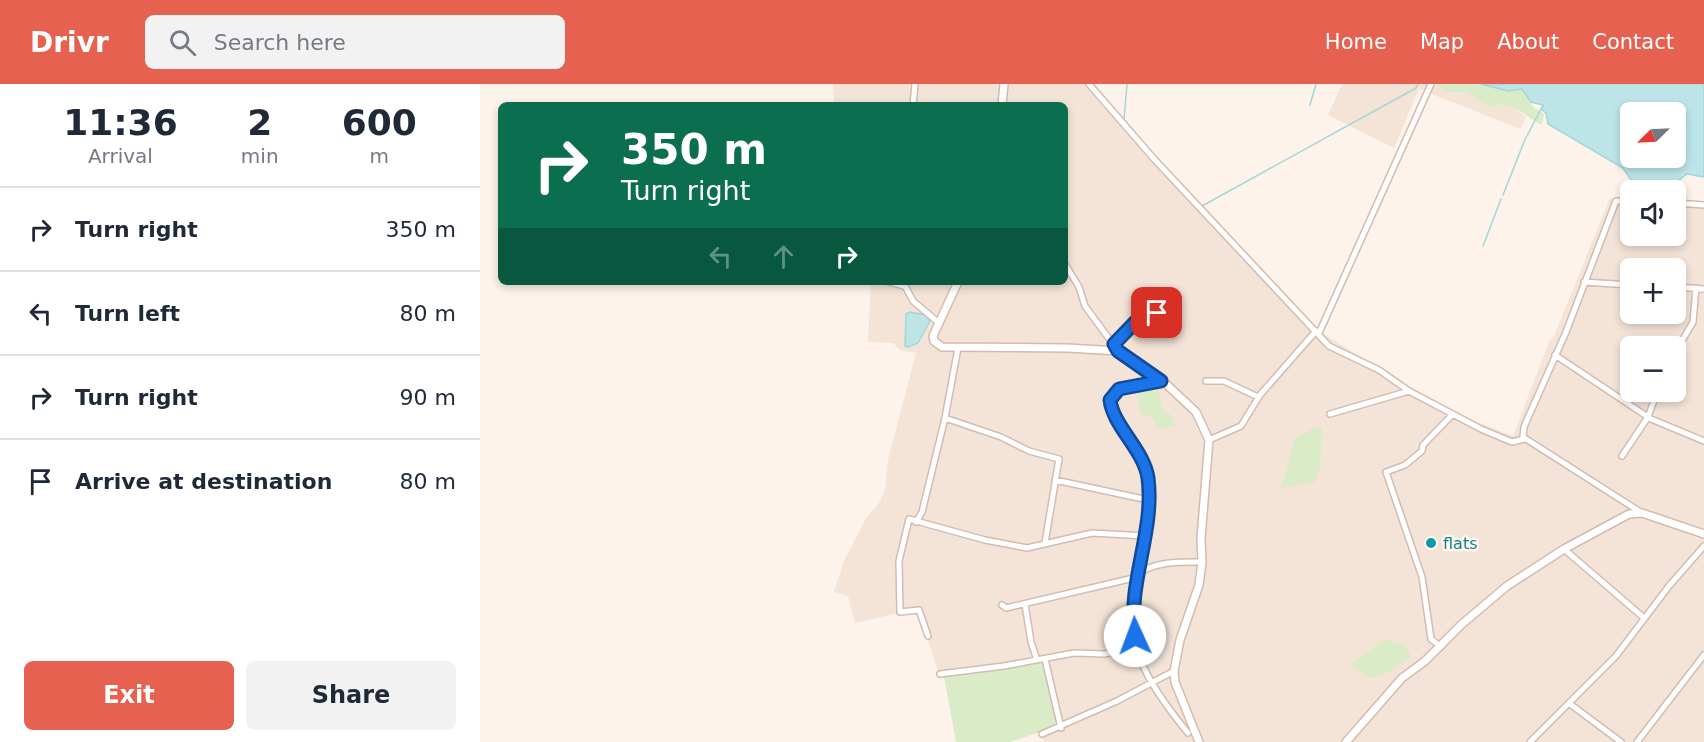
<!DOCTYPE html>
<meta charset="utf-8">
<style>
:root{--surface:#fff;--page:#f2f2f3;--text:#1f2937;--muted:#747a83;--line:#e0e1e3;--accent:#e6614f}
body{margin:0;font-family:"DejaVu Sans",sans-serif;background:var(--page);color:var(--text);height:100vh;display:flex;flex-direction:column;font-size:22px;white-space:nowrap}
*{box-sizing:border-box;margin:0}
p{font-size:20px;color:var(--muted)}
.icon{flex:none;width:33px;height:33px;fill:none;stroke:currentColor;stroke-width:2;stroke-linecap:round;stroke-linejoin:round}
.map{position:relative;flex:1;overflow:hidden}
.details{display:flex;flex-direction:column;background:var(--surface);width:480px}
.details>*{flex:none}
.hud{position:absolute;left:18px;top:18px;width:570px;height:183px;border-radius:9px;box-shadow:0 3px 9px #0003;background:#0b6e4f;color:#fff;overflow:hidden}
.needle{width:39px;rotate:246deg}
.fabs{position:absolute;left:1140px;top:18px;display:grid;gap:12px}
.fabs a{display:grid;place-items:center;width:66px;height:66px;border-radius:9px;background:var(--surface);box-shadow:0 3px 9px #0003;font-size:30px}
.pin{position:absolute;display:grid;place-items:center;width:51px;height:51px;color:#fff;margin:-26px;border-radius:12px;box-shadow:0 3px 9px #0006}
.me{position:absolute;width:66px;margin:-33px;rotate:358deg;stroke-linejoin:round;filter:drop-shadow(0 0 4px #0008)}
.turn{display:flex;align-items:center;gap:21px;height:126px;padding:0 24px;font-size:27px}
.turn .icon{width:78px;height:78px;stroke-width:2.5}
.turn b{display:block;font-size:42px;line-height:51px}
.lanes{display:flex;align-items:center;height:57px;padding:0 24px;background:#0003;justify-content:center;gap:30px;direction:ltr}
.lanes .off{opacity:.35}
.eta{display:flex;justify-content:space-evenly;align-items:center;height:102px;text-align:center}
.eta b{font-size:36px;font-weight:700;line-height:42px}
.button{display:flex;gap:12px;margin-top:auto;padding:12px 24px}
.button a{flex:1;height:69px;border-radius:9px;background:var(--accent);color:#fff;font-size:24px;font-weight:700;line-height:69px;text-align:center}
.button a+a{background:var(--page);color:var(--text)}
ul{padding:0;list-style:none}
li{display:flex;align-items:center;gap:18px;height:84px;padding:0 24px;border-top:2px solid var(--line)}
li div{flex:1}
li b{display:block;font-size:22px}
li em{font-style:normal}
header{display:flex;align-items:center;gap:36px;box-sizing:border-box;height:84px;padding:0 30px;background:var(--accent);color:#fff}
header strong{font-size:28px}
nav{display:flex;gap:33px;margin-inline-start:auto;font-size:21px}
.search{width:420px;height:54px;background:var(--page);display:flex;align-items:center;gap:15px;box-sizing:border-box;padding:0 21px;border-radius:9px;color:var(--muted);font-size:22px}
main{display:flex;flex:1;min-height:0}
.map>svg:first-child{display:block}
.residential{fill:#f4e4d8;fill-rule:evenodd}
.green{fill:#daebc7}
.water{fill:#bde5e7;stroke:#a3d6d9;stroke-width:1.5;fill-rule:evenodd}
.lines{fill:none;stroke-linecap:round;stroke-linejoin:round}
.stream{stroke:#a3d6d9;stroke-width:1.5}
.street-casing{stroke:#d2bcb1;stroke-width:8}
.secondary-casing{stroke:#d5bbae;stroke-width:10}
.street{stroke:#fff;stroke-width:5}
.secondary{stroke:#fff;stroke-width:7}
.route-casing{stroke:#114b97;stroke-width:15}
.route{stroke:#1a73e8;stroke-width:10}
.culture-dot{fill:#0f9aa8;stroke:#fff8f0;stroke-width:2}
.labels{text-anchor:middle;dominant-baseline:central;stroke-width:4.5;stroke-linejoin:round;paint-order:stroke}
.culture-label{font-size:16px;fill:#0d838f;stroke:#fff8f0;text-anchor:start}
</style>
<header>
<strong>Drivr</strong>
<div class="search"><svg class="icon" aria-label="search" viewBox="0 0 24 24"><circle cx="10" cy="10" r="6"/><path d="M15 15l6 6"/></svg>Search here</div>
<nav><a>Home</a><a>Map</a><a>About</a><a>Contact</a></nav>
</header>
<main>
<section class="details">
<div class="eta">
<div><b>11:36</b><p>Arrival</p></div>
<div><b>2</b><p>min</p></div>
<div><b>600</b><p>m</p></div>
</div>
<ul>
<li><svg class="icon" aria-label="right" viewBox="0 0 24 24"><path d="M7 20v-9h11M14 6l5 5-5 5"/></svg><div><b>Turn right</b></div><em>350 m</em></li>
<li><svg class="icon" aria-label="left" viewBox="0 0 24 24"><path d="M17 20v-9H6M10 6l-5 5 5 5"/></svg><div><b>Turn left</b></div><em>80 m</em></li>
<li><svg class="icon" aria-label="right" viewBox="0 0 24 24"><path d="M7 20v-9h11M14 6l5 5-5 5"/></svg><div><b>Turn right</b></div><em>90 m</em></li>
<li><svg class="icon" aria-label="arrive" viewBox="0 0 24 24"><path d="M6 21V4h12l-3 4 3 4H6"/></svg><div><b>Arrive at destination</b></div><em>80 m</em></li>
</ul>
<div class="button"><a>Exit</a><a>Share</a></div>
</section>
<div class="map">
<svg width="1224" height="658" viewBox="0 0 1224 658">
<rect width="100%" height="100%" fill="#fdf3ea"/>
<path class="residential" d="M353,0h258l185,204 46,45 131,80 60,23 36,-94 5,-6 56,-138h20v38h46v-35l28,1v540h-660l-5,-10 19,-7 -15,-63 -103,15 -21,-64 -24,1 -40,9 -7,-27 -14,-4 10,-31 22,-43 13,-15 6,-13 3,-30 28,-107 -16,-3 -7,-7 -25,-1 3,-60h194v-177h-231zM1150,184h46v46h-46zM1150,262h46v46h-46z
M862,0h93l12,8h19l10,6 34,7 16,12 -6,12 -101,-40 -25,59 -66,-33z"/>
<path class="green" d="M955,0h46l27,7 14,-2 11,18 11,7 -2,11c-19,-9 -32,-27 -53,-18l-23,-15h-19z
M678,299l4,28 8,3 5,12 -16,3 -7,-12 -12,-3 -3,-26z
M842,343l-2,42 -5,13 -33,5 12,-48 20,-11z
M907,554l8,6 5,-2 8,8 3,7 -26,17 -15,4 -20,-13z
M564,577l14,65 -48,16h-54l-12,-65z"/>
<path class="water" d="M1001,0h223v93l-17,-3 -21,16h-28l-15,-22 -75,-44 -2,-11 -4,-3 1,-5 -12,-3 -9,-13 -14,2zM1150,28h46v46h-46z
M430,228l16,3 4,6 -12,22 -10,4 -3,-1 1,-32z"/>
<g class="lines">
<path class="stream" d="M830,21l6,-21
M644,35l3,-35
M1047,52l16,-31
M1023,111l23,-58
M722,122l214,-118 2,-4
M1003,162l18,-47"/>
<g class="street-casing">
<path id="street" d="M609,0l66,76 174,186 50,24 30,21 72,38 31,13 12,-3
M433,21l2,-21
M1150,117h-14l-50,131 -42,95 -1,10 119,76
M1196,119l28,2
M585,180l14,23 6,19 33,45
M409,198l15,4
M423,198l10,19 26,22
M1104,198l46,3
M1196,203l28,2
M839,249l112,-249
M634,260l31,-31h25
M1196,267l17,-29 3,-34
M1075,271l96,64 53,22
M681,297c-17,4 -48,1 -51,23 10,24 33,46 37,72 6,35 -2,71 -11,104 -17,62 15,108 52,153
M726,297h18l34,16
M850,330l79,-23
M465,334l56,19 28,14 30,8 -14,84
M729,356l32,-14 19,-31 56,-64
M1142,372l26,-39 9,-25
M575,396l93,20
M436,438l6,-10 23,-94 13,-70
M1084,465l80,69
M659,489c19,-12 41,-11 63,-11
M545,520l6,38 6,18
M522,521l4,3 132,-31
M448,552l-9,-26 -19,2 -1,-51 10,-42 76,21 42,8 65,-15 54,3
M961,563l-10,-8 -9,-62 -36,-105 19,-7 17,-14 1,-6 29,-30
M565,575l16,69
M460,590l64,-8 70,-13 30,1 32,-6
M1090,620l51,38
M562,650l75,-33 57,-30
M1050,658l86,-86 53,-70 35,-40
M1157,658l67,-87"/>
</g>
<g class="secondary-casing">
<path id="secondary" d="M522,21l2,-21
M478,198l-25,54 1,5 8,6 126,1 50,3 48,33 30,28 13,28 -8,98 1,24 -3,23 -19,55 -6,31 1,11 24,60
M866,658l56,-64 23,-17 37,-37 45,-38 57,-37 65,-35 13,-1 62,21"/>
</g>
<use href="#street" class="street"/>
<use href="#secondary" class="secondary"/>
</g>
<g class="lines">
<g class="route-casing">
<path id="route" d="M655,552c-8,-53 20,-104 13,-158 -4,-28 -35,-52 -38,-78l9,-11 42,-8 -43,-30 -4,-7 30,-31h13"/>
</g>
<use href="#route" class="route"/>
</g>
<circle class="culture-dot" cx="951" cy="459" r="6"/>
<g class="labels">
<g class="culture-label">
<text x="963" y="459">flats</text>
</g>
</g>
</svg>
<div class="fabs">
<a><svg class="needle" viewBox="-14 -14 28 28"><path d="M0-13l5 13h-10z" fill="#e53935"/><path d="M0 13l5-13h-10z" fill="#747a83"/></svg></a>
<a><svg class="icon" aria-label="sound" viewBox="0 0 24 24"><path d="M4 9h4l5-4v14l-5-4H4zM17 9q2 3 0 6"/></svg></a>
<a>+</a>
<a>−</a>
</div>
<div class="pin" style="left:677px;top:229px;background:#d93025"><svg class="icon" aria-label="arrive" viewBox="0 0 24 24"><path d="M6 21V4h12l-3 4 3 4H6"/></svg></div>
<svg class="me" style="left:655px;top:552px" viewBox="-20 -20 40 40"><circle r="19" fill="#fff"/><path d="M0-13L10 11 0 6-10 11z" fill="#1a73e8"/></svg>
<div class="hud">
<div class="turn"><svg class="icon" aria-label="right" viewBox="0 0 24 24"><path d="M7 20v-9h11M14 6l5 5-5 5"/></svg><div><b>350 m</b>Turn right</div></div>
<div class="lanes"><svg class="icon off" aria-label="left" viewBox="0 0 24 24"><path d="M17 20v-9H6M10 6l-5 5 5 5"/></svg><svg class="icon off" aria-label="ahead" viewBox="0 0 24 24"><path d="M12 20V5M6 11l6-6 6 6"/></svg><svg class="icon" aria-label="right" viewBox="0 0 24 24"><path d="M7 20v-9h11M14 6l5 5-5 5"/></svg></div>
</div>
</div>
</main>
